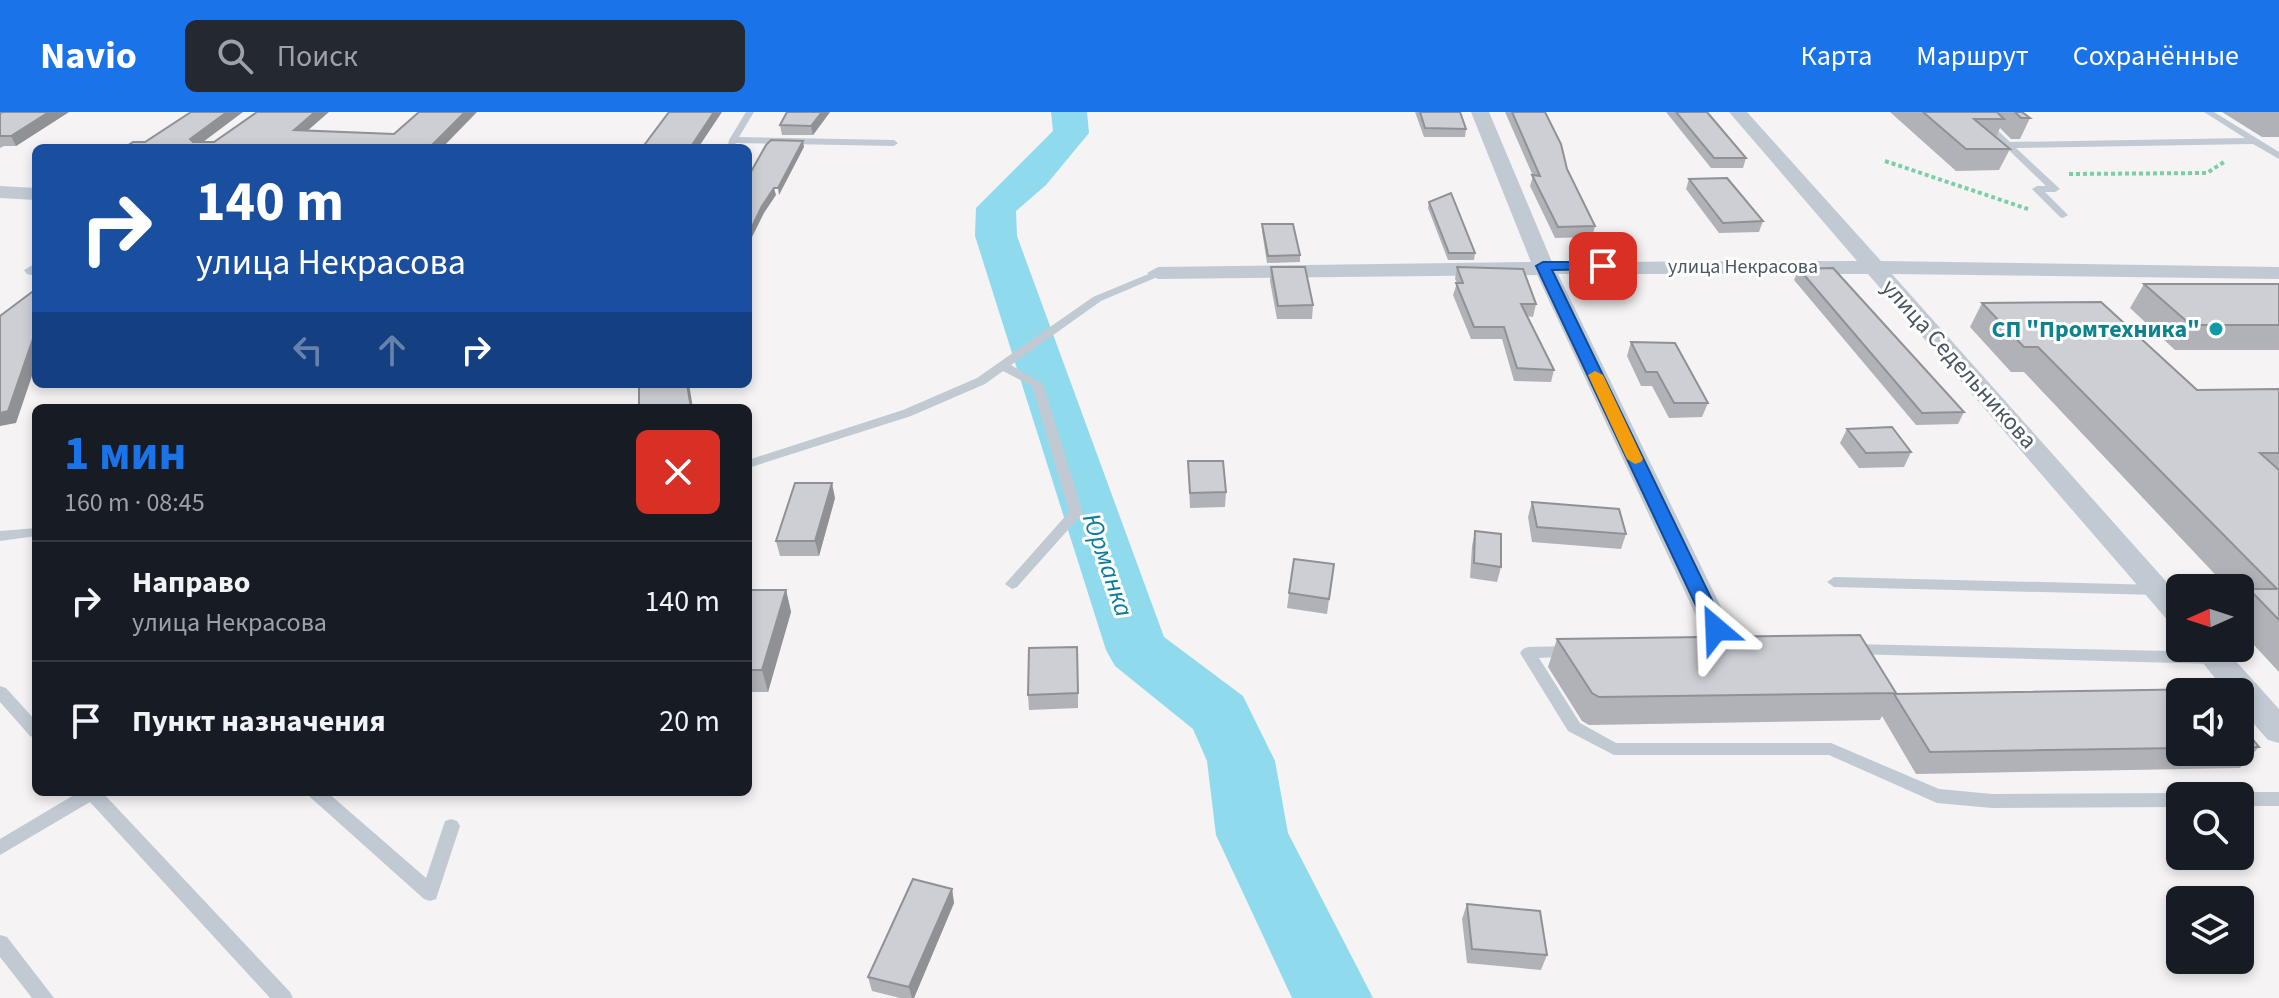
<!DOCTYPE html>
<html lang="ru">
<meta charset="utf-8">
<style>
:root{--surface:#171b24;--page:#242831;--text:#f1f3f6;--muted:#9ea1a6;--line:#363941;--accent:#1a73e8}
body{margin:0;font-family:"Source Sans 3",sans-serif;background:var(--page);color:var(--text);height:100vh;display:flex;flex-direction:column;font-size:30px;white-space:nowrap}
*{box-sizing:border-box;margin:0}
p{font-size:26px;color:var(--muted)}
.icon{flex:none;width:44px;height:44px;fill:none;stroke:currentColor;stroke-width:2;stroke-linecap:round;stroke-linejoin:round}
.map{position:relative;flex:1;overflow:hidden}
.panel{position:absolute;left:32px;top:292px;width:720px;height:392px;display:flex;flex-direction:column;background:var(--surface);border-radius:12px;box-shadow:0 4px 12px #0003}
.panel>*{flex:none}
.banner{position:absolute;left:32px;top:32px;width:720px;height:244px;border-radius:12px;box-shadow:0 4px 12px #0003;background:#1a4fa0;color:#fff;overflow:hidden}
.needle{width:52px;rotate:267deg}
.buttons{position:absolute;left:2166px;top:462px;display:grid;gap:16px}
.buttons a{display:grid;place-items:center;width:88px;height:88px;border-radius:12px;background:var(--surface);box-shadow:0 4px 12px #0003;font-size:40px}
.pin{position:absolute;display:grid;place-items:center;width:68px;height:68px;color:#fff;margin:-34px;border-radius:16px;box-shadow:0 4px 12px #0006}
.me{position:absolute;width:88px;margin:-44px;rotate:334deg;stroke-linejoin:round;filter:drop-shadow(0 0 6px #0008)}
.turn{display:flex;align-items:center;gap:28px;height:168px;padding:0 32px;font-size:36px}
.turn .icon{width:104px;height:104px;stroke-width:2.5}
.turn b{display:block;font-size:56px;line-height:68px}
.lanes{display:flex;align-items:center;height:76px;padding:0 32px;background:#0003;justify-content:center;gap:40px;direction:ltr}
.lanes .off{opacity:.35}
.round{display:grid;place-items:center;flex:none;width:84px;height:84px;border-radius:12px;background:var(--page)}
.overview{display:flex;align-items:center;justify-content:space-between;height:136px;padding:0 32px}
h1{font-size:48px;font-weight:700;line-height:60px;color:var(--accent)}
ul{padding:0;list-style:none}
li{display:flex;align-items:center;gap:24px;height:120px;padding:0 32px;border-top:2px solid var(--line)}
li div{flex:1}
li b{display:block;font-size:30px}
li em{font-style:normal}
header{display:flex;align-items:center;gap:48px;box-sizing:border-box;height:112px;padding:0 40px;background:var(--accent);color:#fff}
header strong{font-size:38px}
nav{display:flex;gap:44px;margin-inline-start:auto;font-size:28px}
.search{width:560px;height:72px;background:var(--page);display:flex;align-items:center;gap:20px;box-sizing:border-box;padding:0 28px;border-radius:12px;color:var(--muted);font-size:30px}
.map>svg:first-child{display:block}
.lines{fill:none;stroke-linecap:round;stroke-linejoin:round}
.river{fill:#90daee;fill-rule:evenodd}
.path{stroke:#7ad0a6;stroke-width:4;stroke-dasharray:4 3;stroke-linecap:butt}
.service{fill:#c1cad2;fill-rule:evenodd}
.minor{fill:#c1cad2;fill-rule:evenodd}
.wall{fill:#b0b2b7}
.shaded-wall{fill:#909195}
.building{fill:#cdcfd5;stroke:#909195;stroke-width:2}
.route{fill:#1a73e8;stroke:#114b97;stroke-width:2}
.slow{fill:#f59e0b}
.culture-dot{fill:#0f9aa8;stroke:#fff;stroke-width:3}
.labels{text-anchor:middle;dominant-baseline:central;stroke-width:6;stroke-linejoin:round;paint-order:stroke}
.far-street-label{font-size:20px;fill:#4a5661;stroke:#fff}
.culture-label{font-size:24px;font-weight:bold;fill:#0d838f;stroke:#fff;text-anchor:end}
.street-label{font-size:24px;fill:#4a5661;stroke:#fff}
.water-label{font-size:26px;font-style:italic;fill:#0c7c9b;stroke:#fff}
</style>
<header>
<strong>Navio</strong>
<div class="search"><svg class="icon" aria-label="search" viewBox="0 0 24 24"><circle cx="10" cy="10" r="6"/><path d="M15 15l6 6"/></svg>Поиск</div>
<nav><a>Карта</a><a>Маршрут</a><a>Сохранённые</a></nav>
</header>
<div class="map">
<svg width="2279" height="886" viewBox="0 0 2279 886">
<rect width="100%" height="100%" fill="#f5f3f3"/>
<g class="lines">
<path class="river" d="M1051,0h36l2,21 -43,52 -30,26 1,25 147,401 79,59 32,65 13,72 85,165h-81l-76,-163 -9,-74 -14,-32 -78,-63 -9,-16 -131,-414 1,-28 77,-77z"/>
<path class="path" d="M1885,49l143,48
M2069,62l138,-1 17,-11"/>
<path class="service" d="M746,0h8l-15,25 155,3 4,3 -4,3 -158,-3 -2,3h-6l1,-6z
M2204,0h10l65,40v7l-26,-15 -237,4 44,41 -5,3h-10l23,23 -5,3 -3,-1 -28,-28 5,-3h9l-61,-59 7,-2 18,17 235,-4z
M1158,158l4,1v4l-61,26 -90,64 32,19 40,129 -66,74 -5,2 -7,-5 64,-72 -37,-126 -29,-15 -18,13 -74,32 -163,52v-8l155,-50 74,-32 116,-81z
M36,416v8l-36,5v-10z
M1834,465l325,8 7,5 -7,5 -325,-8 -7,-5z
M1851,532l364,8 5,2 3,4 -3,4 -5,2 -364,-10 -5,-1 -3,-4 3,-4z
M1570,534l5,2 3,4 -3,4 -36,2 41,65 36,20h215l108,46 53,5 188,-1 6,3h-6v11l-188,1 -55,-5 -108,-48h-215l-46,-24 -48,-78 3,-4 5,-2z
M0,574l6,2 30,33v17l-6,-2 -30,-34z
M79,680h23l188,200 3,6h-23l-180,-196 -90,53v-16z
M308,680h19l99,86 19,-57 6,-2 6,2 3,5 -24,73 -6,2 -6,-2 -114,-102z
M2240,680h39v14h-39v-10h-7z
M0,823l7,2 47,61h-22l-32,-41z"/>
<path class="minor" d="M1471,0h18l63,150 305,-1 -128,-149h18l134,149 398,6v12l-387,-5 288,323v29l-10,-3 -302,-349h-310l184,376 -4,8 -11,3 -11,-3 -4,-8 -175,-375 -379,4 -11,-6 11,-6 373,-5z
M0,74l36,2v12l-36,-2z
M36,151v13l-9,-2 -3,-4z
M2191,536h33l55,61v34l-11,-3 -28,-32v-16h-14z"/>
</g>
<path class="wall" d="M3,0h66l-53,34h-12l-4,2v-35z
M830,0l-17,23h-31l-2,-10z
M1415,0h45l6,17 -1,8h-41z
M1505,0h40l22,57 28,57 -3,11 -37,1 -25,-52 3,-10z
M1666,0h41l39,46 -3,10h-32z
M1890,0h132l8,6 -10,21h-9l-11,-11 -4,9 14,12 -11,21 -43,1z
M2222,0h57v25h-17z
M1689,67l74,42 -4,11 -40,1 -33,-44z
M1429,90l46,51 -1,7h-26l-20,-52z
M1262,112l38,31v7l-33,1 -5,-32z
M1271,155l42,38 -1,14h-35l-7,-38z
M1457,155l79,37 -3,13 -6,-1 27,54 -3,12 -37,-1 -12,-42h-31l-18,-44 4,-12 -2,-4z
M1799,157l165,143 -6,12 -42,1 -122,-145z
M2144,172h135v66h-104l-45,-42z
M1982,191l215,87 82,-1v283l-39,-42v-42h-12l-204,-216h-13l-41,-45z
M1631,230l77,61 -6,14 -33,1 -17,-32h-11l-14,-30z
M1847,317l64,23 -7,15 -45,1 -19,-25z
M1188,349l38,31 -1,15 -35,1z
M835,386l-16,58h-39l-4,-15z
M1532,390l94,32 -5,15 -89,-7 -4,-25z
M1475,419l26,36 -4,15 -27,-4 2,-32z
M1334,452l-7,50 -40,-6 2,-15z
M748,478h38l5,22 -23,80h-20z
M1557,527l339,55 284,-2v60h60v-28l19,23 -19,21 -324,6 -34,-58 -2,4 -291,5 -7,-4 -34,-54z
M1078,550v46l-49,2 -1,-15z
M952,777l2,14 -40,95h-14l-28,-7 -4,-14z
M1467,792l80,51 -6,15 -74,-7 -5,-44z"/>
<path class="shaded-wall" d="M49,0h20l-53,34 -5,-10z
M227,0h16l-48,36 -5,-9z
M315,0h14l-31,27 -4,-9z
M465,0h12l-35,36h-13z
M714,0h8l-24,36h-8z
M822,0h8l-17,23 -2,-9z
M803,29l1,6 -25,48 -1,-7z
M774,76l2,7 -12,18 -16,32v-10l14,-29z
M36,218v34l-20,59 -16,3v-13z
M687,272h2l4,24h-2z
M832,371l3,15 -16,58 -4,-15z
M786,478l5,22 -23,80 -6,-22z
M952,777l2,14 -40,95h-2l-3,-11z"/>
<path class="building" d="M3,0h46l-38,24h-11v-23z
M191,0h36l-37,27 3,3h21l43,-30h58l-21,18 100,4 25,-22h46l-36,36h-305l9,-6h12z
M669,0h45l-24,36h-48z
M787,0h35l-11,14 -31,-1z
M1420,0h40l6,17 -41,-1z
M1512,0h33l16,32 6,25 28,57 -37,1 -26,-52 8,1z
M1676,0h31l39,46h-32z
M1923,0h74l7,7h-30l36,30h-44z
M2015,0h7l8,6h-9z
M771,28l32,1 -25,47h-4l-12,18 -14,29v-58l18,-32z
M1727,66l36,43 -40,2 -34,-44z
M1451,81l24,60h-26l-20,-51z
M1262,112h31l7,31 -32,1z
M1271,155h34l8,38 -35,1z
M1457,155l66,2 13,35h-15l33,66 -37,-2 -13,-41h-30l-18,-44h7z
M1833,156l131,144 -42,1 -123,-144z
M2144,172h135v41h-88z
M36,177v41l-28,81 -8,2v-97z
M2101,190l96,88 82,-1v64h-19l19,17v150l-30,-31h28l-239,-242h-14l-42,-44z
M1631,230l44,1 33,60h-34l-17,-31h-11z
M639,272h48l4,24h-52z
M1892,315l19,25 -45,1 -19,-24z
M1188,349h35l3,31 -36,1z
M795,371h37l-17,58h-39z
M1532,390l87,7 7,25 -89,-7z
M1475,419l26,3v33l-27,-4z
M1294,447l40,5 -5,35 -40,-6z
M748,478h38l-24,80h-14z
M1860,523l36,58 -297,4 -7,-4 -35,-54z
M1077,535l1,46 -50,2 1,-47z
M2210,577l2,3h-32v56l-250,4 -36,-58z
M2240,612l19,23h-19z
M913,767l39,10 -43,98 -41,-10z
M1467,792l73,7 7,44 -75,-6z"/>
<path class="route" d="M1603,150l5,2v5l-56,1 174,359 -3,4h-14l-2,-4 -171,-363 7,-4z"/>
<path class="slow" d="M1595,259l8,4 40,84 -2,3 -6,2 -8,-5 -39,-84z"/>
<circle class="culture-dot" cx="2216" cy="217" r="8"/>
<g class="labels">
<g class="far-street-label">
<text x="1743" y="155">улица Некрасова</text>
</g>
<g class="culture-label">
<text x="2200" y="217">СП "Промтехника"</text>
</g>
<g class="street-label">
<text transform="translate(1959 252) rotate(48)">улица Седельникова</text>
</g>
<g class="water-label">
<text transform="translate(1108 453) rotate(71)">Юрманка</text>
</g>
</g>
</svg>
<div class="buttons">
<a><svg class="needle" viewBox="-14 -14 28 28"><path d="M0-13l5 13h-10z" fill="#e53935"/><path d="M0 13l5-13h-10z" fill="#9ea1a6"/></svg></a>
<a><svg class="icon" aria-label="sound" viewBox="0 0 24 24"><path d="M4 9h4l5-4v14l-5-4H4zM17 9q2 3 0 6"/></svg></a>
<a><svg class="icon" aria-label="search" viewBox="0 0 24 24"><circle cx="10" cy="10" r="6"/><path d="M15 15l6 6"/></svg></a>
<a><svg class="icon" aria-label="layers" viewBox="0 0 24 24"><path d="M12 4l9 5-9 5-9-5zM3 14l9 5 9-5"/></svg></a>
</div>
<div class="pin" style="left:1603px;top:154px;background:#d93025"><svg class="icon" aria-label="arrive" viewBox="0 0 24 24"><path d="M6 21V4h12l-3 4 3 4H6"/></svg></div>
<svg class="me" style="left:1716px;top:517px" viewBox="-20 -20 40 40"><path d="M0-17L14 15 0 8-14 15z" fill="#1a73e8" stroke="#fff" stroke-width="4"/></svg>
<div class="banner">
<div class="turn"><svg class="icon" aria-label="right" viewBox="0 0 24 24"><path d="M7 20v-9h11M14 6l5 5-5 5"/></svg><div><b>140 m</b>улица Некрасова</div></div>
<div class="lanes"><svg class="icon off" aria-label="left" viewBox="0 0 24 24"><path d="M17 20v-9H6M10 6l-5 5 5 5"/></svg><svg class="icon off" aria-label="ahead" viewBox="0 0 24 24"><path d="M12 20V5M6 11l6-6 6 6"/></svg><svg class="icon" aria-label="right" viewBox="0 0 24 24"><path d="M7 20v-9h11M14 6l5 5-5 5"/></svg></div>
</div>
<section class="panel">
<div class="overview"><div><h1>1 мин</h1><p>160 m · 08:45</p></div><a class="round" style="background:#d93025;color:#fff"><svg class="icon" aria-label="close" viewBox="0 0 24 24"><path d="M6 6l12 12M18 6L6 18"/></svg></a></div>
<ul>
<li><svg class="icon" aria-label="right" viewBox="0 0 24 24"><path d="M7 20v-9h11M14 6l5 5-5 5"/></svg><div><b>Направо</b><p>улица Некрасова</p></div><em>140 m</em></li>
<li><svg class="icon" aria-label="arrive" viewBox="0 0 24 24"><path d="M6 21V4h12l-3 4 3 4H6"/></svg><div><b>Пункт назначения</b></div><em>20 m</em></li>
</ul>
</section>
</div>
